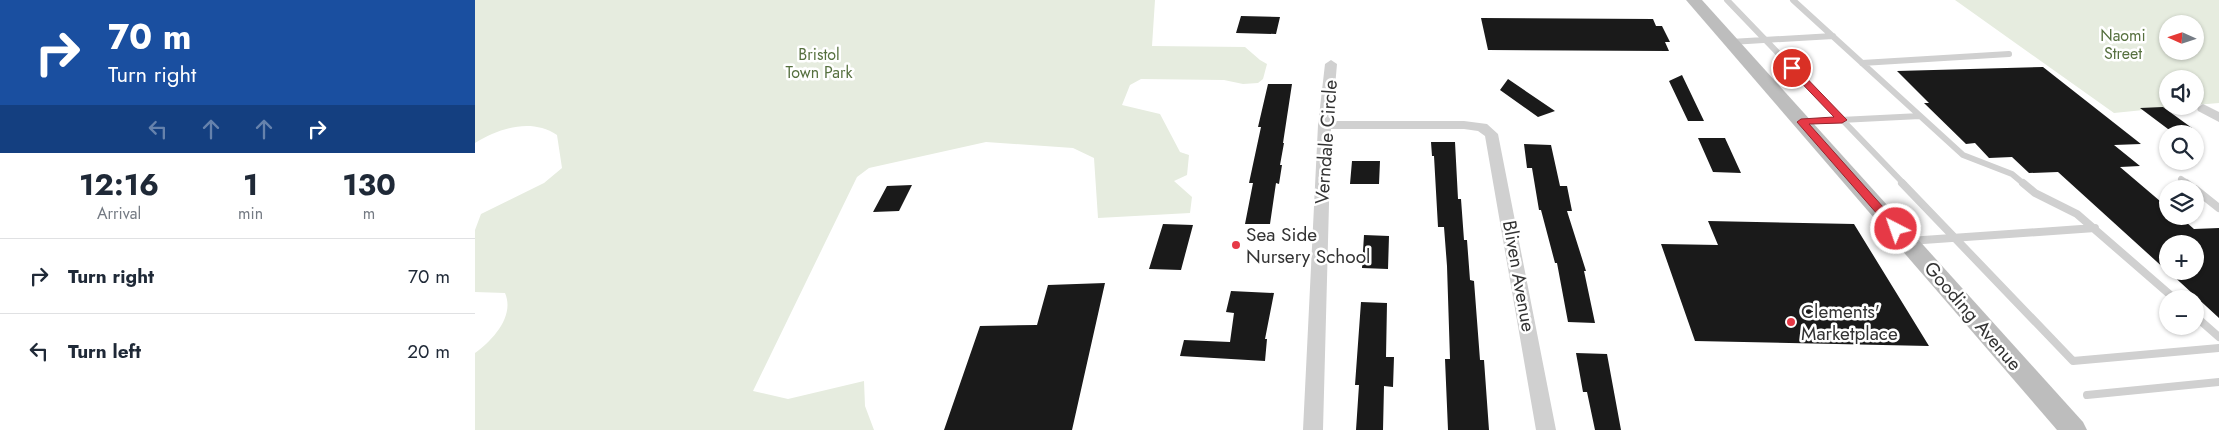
<!DOCTYPE html>
<meta charset="utf-8">
<style>
:root{--surface:#fff;--page:#f2f2f3;--text:#1f2937;--muted:#747a83;--line:#e0e1e3}
body{margin:0;font-family:Jost,sans-serif;background:var(--page);color:var(--text);height:100vh;display:flex;flex-direction:column;font-size:19px;white-space:nowrap}
*{box-sizing:border-box;margin:0}
p{font-size:16px;color:var(--muted)}
.icon{flex:none;width:28px;height:28px;fill:none;stroke:currentColor;stroke-width:2;stroke-linecap:round;stroke-linejoin:round}
.map{position:relative;flex:1;overflow:hidden}
.side{display:flex;flex-direction:column;background:var(--surface);width:475px}
.side>*{flex:none}
.guide{background:#1a4fa0;color:#fff;overflow:hidden}
.needle{width:32px;rotate:273deg}
.controls{position:absolute;left:1684px;top:15px;display:grid;gap:10px}
.controls a{display:grid;place-items:center;width:45px;height:45px;border-radius:50%;background:var(--surface);box-shadow:0 1px 4px #0004;font-size:25px}
.pin{position:absolute;display:grid;place-items:center;width:42px;height:42px;color:#fff;margin:-21px;border:2px solid #fff;border-radius:50%;box-shadow:0 1px 5px #0007}
.me{position:absolute;width:55px;margin:-28px;rotate:319deg;stroke-linejoin:round;filter:drop-shadow(0 0 4px #0008)}
.turn{display:flex;align-items:center;gap:18px;height:105px;padding:0 25px;font-size:22px}
.turn .icon{width:65px;height:65px;stroke-width:2.5}
.turn b{display:block;font-size:35px;line-height:42px}
.lanes{display:flex;align-items:center;height:48px;padding:0 25px;background:#0003;justify-content:center;gap:25px;direction:ltr}
.lanes .off{opacity:.35}
.eta{display:flex;justify-content:space-evenly;align-items:center;height:85px;text-align:center}
.eta b{font-size:30px;font-weight:700;line-height:35px}
ul{padding:0;list-style:none}
li{display:flex;align-items:center;gap:15px;height:75px;padding:0 25px;border-top:1px solid var(--line)}
li div{flex:1}
li b{display:block;font-size:19px}
li em{font-style:normal}
main{display:flex;flex:1;min-height:0}
.map>svg:first-child{display:block}
.green{fill:#e6ecdf;fill-rule:evenodd}
.building{fill:#1a1a1a}
.lines{fill:none;stroke-linecap:round;stroke-linejoin:round}
.lane-far1{stroke:#d0d0d0;stroke-width:6}
.lane{stroke:#d0d0d0;stroke-width:8}
.street{fill:#d0d0d0;fill-rule:evenodd}
.secondary{fill:#bdbdbd;fill-rule:evenodd}
.route{fill:#e63946;stroke:#96252e}
.poi-dot{fill:#e63946;stroke:#fff;stroke-width:2}
.labels{text-anchor:middle;dominant-baseline:central;stroke-width:5;stroke-linejoin:round;paint-order:stroke}
.far-park-label{font-size:16px;fill:#56703f;stroke:#fff}
.street-label{font-size:19px;fill:#333;stroke:#fff}
.poi-label{font-size:19px;fill:#333;stroke:#fff;text-anchor:start}
</style>
<main>
<section class="side">
<div class="guide">
<div class="turn"><svg class="icon" aria-label="right" viewBox="0 0 24 24"><path d="M7 20v-9h11M14 6l5 5-5 5"/></svg><div><b>70 m</b>Turn right</div></div>
<div class="lanes"><svg class="icon off" aria-label="left" viewBox="0 0 24 24"><path d="M17 20v-9H6M10 6l-5 5 5 5"/></svg><svg class="icon off" aria-label="ahead" viewBox="0 0 24 24"><path d="M12 20V5M6 11l6-6 6 6"/></svg><svg class="icon off" aria-label="ahead" viewBox="0 0 24 24"><path d="M12 20V5M6 11l6-6 6 6"/></svg><svg class="icon" aria-label="right" viewBox="0 0 24 24"><path d="M7 20v-9h11M14 6l5 5-5 5"/></svg></div>
</div>
<div class="eta">
<div><b>12:16</b><p>Arrival</p></div>
<div><b>1</b><p>min</p></div>
<div><b>130</b><p>m</p></div>
</div>
<ul>
<li><svg class="icon" aria-label="right" viewBox="0 0 24 24"><path d="M7 20v-9h11M14 6l5 5-5 5"/></svg><div><b>Turn right</b></div><em>70 m</em></li>
<li><svg class="icon" aria-label="left" viewBox="0 0 24 24"><path d="M17 20v-9H6M10 6l-5 5 5 5"/></svg><div><b>Turn left</b></div><em>20 m</em></li>
</ul>
</section>
<div class="map">
<svg width="1744" height="430" viewBox="0 0 1744 430">
<rect width="100%" height="100%" fill="#fff"/>
<path class="green" d="M0,0h680l-3,46 93,1 15,13 7,4 -4,15 -5,4 -15,1 -19,-4 -83,-1 -11,6 -8,20 38,9 20,38 9,3 -2,20 -13,6 18,16 -2,16 -92,5 -4,-60 -21,-10 -87,-6 -117,26 -12,9 -104,214 35,8 76,-18 1,25 9,24h-399v-77c18,-13 40,-37 30,-60l-30,-1v-62l6,-16 63,-31 18,-15 -5,-33c-26,-17 -57,-7 -82,8z
M1480,0h264v103l-24,2v-26h-28v27h16l-69,7zM1692,24h28v27h-28z"/>
<path class="building" d="M766,16l39,1 -4,17 -40,-1z
M1006,18l172,1 3,7h6l8,16h-5l4,9 -181,-1z
M1568,67l98,77 -27,1 26,21 -20,1 47,40v9h12l15,13 25,-1v90l-51,-47h27v-27h-28v27l-109,-99 -29,1 -17,-16 -23,1 -14,-15 -9,1 -42,-41h5l-32,-32z
M1207,75l22,46h-16l-19,-40z
M1033,79l47,32 -17,6 -38,-27z
M793,84h24l-9,59h1l-4,22h2l-3,19 -3,-1 -6,41h-25l8,-41h-4l12,-56h-3z
M1688,107l29,21 -24,1 -28,-21z
M1223,138h27l16,35 -28,-1z
M956,142h24l3,57h3l3,41h3l3,40 4,1 6,79h4l5,70h-41l-3,-71h5l-3,-93 -3,-39h-6l-4,-71h-2z
M1049,144l27,1 9,41h7l5,25h-5l19,60h-2l11,52 -27,-1 -11,-59h-2l-14,-53h-2l-7,-42h-5z
M877,161h28l-1,23h-29z
M437,185l-13,26 -26,1 14,-26z
M1233,221l146,3 75,122 -234,-5 -34,-97 57,1z
M688,224l30,1 -12,45 -32,-1z
M889,235l25,1 -1,33 -26,-1z
M630,283l-33,147h-128l36,-104 57,-1 11,-40z
M756,291l43,2 -9,46h2l-2,22 -85,-5 4,-16 46,2 4,-29 -8,-1z
M886,302l26,1 -1,54h8l-1,30 -9,-1 -1,44h-27l3,-45h-4z
M1101,353l31,1 14,76h-26l-8,-38h-4z"/>
<g class="lines">
<path class="lane-far1" d="M1252,0l177,184
M1318,0l170,155 49,19 12,10
M1256,42l102,-6
M1387,63l147,-9
M1326,122l119,-6
M1706,179l7,5"/>
<path class="lane" d="M1427,183l171,178 146,-13
M1548,183l12,10 42,21 98,85
M1711,183l8,6
M1720,189l24,19
M1434,241l186,-13
M1720,316l24,21
M1612,395l132,-13"/>
<path class="street" d="M856,60l6,4 -5,57h132l23,3 11,10 58,296h-20l-51,-294 -7,-5 -14,-2h-133l-8,301h-20l15,-305 7,-61z
M1728,104l16,8v10l-21,-11 -1,-3z"/>
<path class="secondary" d="M1211,0h16l381,422 4,8h-30z"/>
</g>
<path class="route" d="M1317,65l3,1 52,54 -5,3 -33,1 91,102 2,3 -2,2h-8l-95,-109 4,-3 33,-2 -45,-47v-4z"/>
<g class="poi-dot">
<circle cx="761" cy="245" r="5"/>
<circle cx="1316" cy="322" r="5"/>
</g>
<g class="labels">
<g class="far-park-label">
<text x="1648" y="35">Naomi<tspan x="1648" dy="18">Street</tspan></text>
<text x="344" y="54">Bristol<tspan x="344" dy="18">Town Park</tspan></text>
</g>
<g class="street-label">
<text transform="translate(851 142) rotate(-86)">Verndale Circle</text>
<text transform="translate(1044 276) rotate(80)">Bliven Avenue</text>
<text transform="translate(1498 316) rotate(49)">Gooding Avenue</text>
</g>
<g class="poi-label">
<text x="771" y="234">Sea Side<tspan x="771" dy="22">Nursery School</tspan></text>
<text x="1326" y="311">Clements'<tspan x="1326" dy="22">Marketplace</tspan></text>
</g>
</g>
</svg>
<div class="controls">
<a><svg class="needle" viewBox="-14 -14 28 28"><path d="M0-13l5 13h-10z" fill="#e53935"/><path d="M0 13l5-13h-10z" fill="#747a83"/></svg></a>
<a><svg class="icon" aria-label="sound" viewBox="0 0 24 24"><path d="M4 9h4l5-4v14l-5-4H4zM17 9q2 3 0 6"/></svg></a>
<a><svg class="icon" aria-label="search" viewBox="0 0 24 24"><circle cx="10" cy="10" r="6"/><path d="M15 15l6 6"/></svg></a>
<a><svg class="icon" aria-label="layers" viewBox="0 0 24 24"><path d="M12 4l9 5-9 5-9-5zM3 14l9 5 9-5"/></svg></a>
<a>+</a>
<a>−</a>
</div>
<div class="pin" style="left:1317px;top:68px;background:#d93025"><svg class="icon" aria-label="arrive" viewBox="0 0 24 24"><path d="M6 21V4h12l-3 4 3 4H6"/></svg></div>
<svg class="me" style="left:1421px;top:229px" viewBox="-20 -20 40 40"><circle r="17" fill="#e63946" stroke="#fff" stroke-width="3"/><path d="M0-11L8 9 0 5-8 9z" fill="#fff"/></svg>
</div>
</main>
